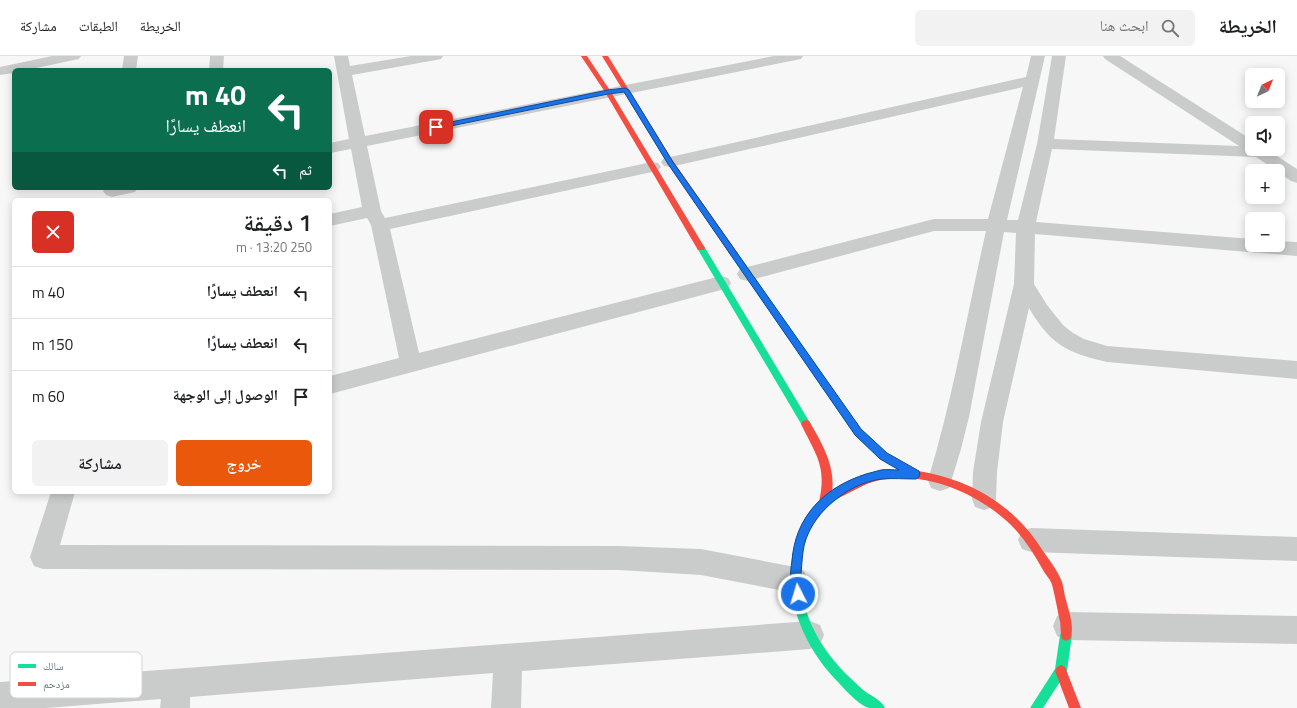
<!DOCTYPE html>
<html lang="ar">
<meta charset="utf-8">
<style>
:root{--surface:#fff;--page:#f2f2f2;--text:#202124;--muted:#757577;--line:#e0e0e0;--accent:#ea580c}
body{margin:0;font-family:"Titillium Web","Noto Naskh Arabic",sans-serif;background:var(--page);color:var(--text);direction:rtl;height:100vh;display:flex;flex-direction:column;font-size:15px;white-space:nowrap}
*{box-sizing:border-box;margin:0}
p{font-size:13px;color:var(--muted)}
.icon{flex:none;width:22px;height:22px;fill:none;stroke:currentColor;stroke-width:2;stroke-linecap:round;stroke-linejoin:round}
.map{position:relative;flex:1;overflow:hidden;direction:ltr}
.details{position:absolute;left:12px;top:142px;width:320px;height:296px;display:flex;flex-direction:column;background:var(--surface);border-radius:6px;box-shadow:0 2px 10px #0003;direction:rtl}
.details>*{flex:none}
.banner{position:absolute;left:12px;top:12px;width:320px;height:122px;border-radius:6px;box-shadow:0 2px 10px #0003;direction:rtl;background:#0b6e4f;color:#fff;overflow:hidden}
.needle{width:26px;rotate:43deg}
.fabs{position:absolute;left:1245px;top:12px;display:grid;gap:8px}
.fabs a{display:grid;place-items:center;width:40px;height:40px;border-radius:6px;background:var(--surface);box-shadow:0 2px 10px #0003;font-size:20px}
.pin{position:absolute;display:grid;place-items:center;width:34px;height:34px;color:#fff;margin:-17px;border-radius:8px;box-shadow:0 2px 6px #0006}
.me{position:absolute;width:44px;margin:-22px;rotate:355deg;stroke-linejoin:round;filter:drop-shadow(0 0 3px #0008)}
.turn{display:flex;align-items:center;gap:14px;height:84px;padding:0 20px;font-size:18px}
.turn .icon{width:52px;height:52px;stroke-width:2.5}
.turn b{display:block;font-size:28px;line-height:34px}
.then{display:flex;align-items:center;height:38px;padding:0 20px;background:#0003;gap:8px;font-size:15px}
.round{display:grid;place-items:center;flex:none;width:42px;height:42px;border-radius:6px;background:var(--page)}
.summary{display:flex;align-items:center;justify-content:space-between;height:68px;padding:0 20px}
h1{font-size:24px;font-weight:600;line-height:30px}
.button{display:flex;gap:8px;margin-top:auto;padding:8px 20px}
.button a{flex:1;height:46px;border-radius:6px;background:var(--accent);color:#fff;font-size:16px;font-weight:600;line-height:46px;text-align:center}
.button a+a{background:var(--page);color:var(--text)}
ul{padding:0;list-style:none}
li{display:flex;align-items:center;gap:12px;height:52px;padding:0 20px;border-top:1px solid var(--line)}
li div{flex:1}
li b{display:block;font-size:15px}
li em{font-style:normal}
header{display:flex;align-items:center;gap:24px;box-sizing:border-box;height:56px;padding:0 20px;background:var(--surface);border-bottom:1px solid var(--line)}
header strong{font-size:19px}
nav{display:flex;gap:22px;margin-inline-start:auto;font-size:14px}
.search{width:280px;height:36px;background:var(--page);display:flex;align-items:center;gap:10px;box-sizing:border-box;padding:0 14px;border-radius:6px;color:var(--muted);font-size:15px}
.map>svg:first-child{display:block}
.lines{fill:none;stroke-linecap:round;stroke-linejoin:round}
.street{fill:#cacccc;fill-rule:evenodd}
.fast{fill:#16e098;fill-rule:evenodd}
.jam{fill:#f24e42;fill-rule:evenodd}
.route{fill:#1a73e8;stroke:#114b97}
.key{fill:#fff;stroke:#d0d6d9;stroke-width:1}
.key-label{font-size:11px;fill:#647580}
</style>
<header>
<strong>الخريطة</strong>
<div class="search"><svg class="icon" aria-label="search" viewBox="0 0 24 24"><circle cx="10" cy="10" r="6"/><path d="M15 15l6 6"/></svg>ابحث هنا</div>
<nav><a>الخريطة</a><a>الطبقات</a><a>مشاركة</a></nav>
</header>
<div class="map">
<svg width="1297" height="652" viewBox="0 0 1297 652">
<rect width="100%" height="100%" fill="#f7f7f7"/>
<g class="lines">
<path class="street" d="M52,0h29l-2,3 -5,1 -47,10h-13v3l-14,2v-8z
M124,0h14l-2,14h-14z
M210,0h14l-1,14h-14z
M334,0h14l2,10 61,-10h32l-2,3 -5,1 -84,15 13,61 409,-80h29l-2,3 -5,1 -429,86 14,65 4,7 267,-56 6,1 3,4 -3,4 -6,1 -262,57 29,124 302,-77 7,2 3,5 -3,5 -7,2 -391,104v-18l69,-18 -28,-133 -4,-7 -37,8v-12l32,-7 -11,-58 -21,4v-10l19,-4z
M1031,0h14l-38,164h11l19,-76 15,-88h14l-12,83 185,7 -134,-87 -2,-3h17l132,84v9h14l31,20v14l-6,-2 -35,-24 -204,-8 -16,73 216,17v6h26v-4l19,1v14l-262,-22 -1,50 13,21 16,20 10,8 11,6 23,7 190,15v18l-190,-17c-40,-9 -57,-18 -78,-54l-26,114 -6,50 -1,27 -3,8 -9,3 -9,-3 -3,-8 1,-27 8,-50 33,-138 2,-51 -12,-1 -35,185 -8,32 -12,39 -9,3 -9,-3 -3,-8c25,-82 39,-166 58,-249h-52l-187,50 -7,-2 -3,-5 3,-5 7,-2 187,-48h54l35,-132 -353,80 -6,-1 -3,-4 3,-4 6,-1 356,-80z
M105,132h33l-3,4 -23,5 -6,-2 -3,-4z
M51,436h24l-15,53 559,1 82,3 94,18 9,4 4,9 -4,9 -9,4 -94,-18 -82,-5 -576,-1 -9,-3 -4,-9z
M1031,472l266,9v24l-266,-9 -9,-3 -4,-9 4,-9z
M1067,556l230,4v28l-230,-4 -10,-4 -4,-10 4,-10z
M810,565l10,4 4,10 -4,10 -10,4 -288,22 -1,37h-30l2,-35 -303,24v11h-30l1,-9 -115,9h-46v-26z"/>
<path class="fast" d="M701,189l3,1 105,175 2,3 -2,3 -3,1 -3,-1 -106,-179z
M734,195l3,1 124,177 26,24 30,18 2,3 -2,3 -3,1 -3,-1 -30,-18 -26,-24 -124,-179 -1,-2 1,-2z
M838,432l4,2 1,3 -1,3c-11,7 -20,15 -27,25 -20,30 -17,78 -1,109 7,15 19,30 30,42 6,6 12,11 18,17 7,6 20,11 23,19 -5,0 -10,0 -15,0 -9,-1 -25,-18 -31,-25 -40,-40 -63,-101 -38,-156 7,-16 20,-32 37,-39z
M1066,573l4,2 2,4 -5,36 -24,37h-13l25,-39 5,-34 2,-4z"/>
<path class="jam" d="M581,0h6l24,36 94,156 -1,2h-6l-93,-158z
M602,0h6l65,105 64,91 1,2 -1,2h-6l-64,-94z
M806,364l3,1c15,25 32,55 19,84l-4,2 -4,-2 -1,-3c8,-36 -3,-47 -18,-78l2,-3z
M903,413c59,6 108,31 140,82 7,10 15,20 19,31 2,6 2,12 4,18 3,12 9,27 4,39l-4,2 -4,-2c-2,-6 -1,-12 -2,-18 -2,-8 -6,-32 -9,-39 -2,-4 -6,-8 -8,-12 -9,-16 -19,-32 -32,-45 -33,-32 -85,-54 -131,-45 -16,3 -27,12 -42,18l-4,-2 -1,-3 1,-3c26,-14 41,-18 69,-21z
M1061,609l4,2 16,41h-12l-14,-37 2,-4z"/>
</g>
<path class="route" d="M625,32l4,2 44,72 188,267 26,24 32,18 1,3 -1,3 -3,2c-12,0 -23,-1 -34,0 -35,4 -75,37 -79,73 -1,9 -2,18 -2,27 0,7 3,12 1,18l-4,2 -4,-2c-5,-11 -4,-24 -2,-36 3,-45 33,-74 74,-87 5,-1 10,-3 15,-4 6,-1 12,0 18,0l-19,-11 -25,-24 -187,-271 -44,-72 -16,2 -172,35 -3,-2 3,-2 172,-35z"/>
<rect x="10" y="596" width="132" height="46" rx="6" class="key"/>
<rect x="18" y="608" width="18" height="4" fill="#16e098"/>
<rect x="18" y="626" width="18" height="4" fill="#f24e42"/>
<g class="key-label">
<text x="43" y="614">سالك</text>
<text x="43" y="632">مزدحم</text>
</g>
</svg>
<div class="fabs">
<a><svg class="needle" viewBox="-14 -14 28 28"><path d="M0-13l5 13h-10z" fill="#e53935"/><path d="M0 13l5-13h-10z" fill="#757577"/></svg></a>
<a><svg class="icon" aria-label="sound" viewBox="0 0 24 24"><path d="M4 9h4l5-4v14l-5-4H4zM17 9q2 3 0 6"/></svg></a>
<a>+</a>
<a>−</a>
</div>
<div class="pin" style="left:436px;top:71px;background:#d93025"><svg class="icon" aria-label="arrive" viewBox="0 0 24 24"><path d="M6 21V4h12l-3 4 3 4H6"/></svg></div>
<svg class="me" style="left:798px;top:538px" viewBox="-20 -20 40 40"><circle r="17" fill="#1a73e8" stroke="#fff" stroke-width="3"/><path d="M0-11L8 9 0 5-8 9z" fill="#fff"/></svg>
<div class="banner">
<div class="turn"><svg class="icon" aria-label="left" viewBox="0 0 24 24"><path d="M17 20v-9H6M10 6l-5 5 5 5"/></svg><div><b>40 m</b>انعطف يسارًا</div></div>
<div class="then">ثم<svg class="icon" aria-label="left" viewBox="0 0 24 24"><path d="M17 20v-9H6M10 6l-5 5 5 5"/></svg></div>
</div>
<section class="details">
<div class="summary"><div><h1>1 دقيقة</h1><p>250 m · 13:20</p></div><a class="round" style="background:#d93025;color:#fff"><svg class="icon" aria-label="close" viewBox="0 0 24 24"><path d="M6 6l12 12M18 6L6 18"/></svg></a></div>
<ul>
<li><svg class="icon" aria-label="left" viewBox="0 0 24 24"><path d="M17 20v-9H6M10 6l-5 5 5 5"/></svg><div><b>انعطف يسارًا</b></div><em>40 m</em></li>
<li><svg class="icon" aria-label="left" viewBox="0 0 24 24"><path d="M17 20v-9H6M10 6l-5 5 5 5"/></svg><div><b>انعطف يسارًا</b></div><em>150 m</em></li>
<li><svg class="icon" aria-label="arrive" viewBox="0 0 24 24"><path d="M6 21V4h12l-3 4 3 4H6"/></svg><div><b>الوصول إلى الوجهة</b></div><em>60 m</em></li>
</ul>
<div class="button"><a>خروج</a><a>مشاركة</a></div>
</section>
</div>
